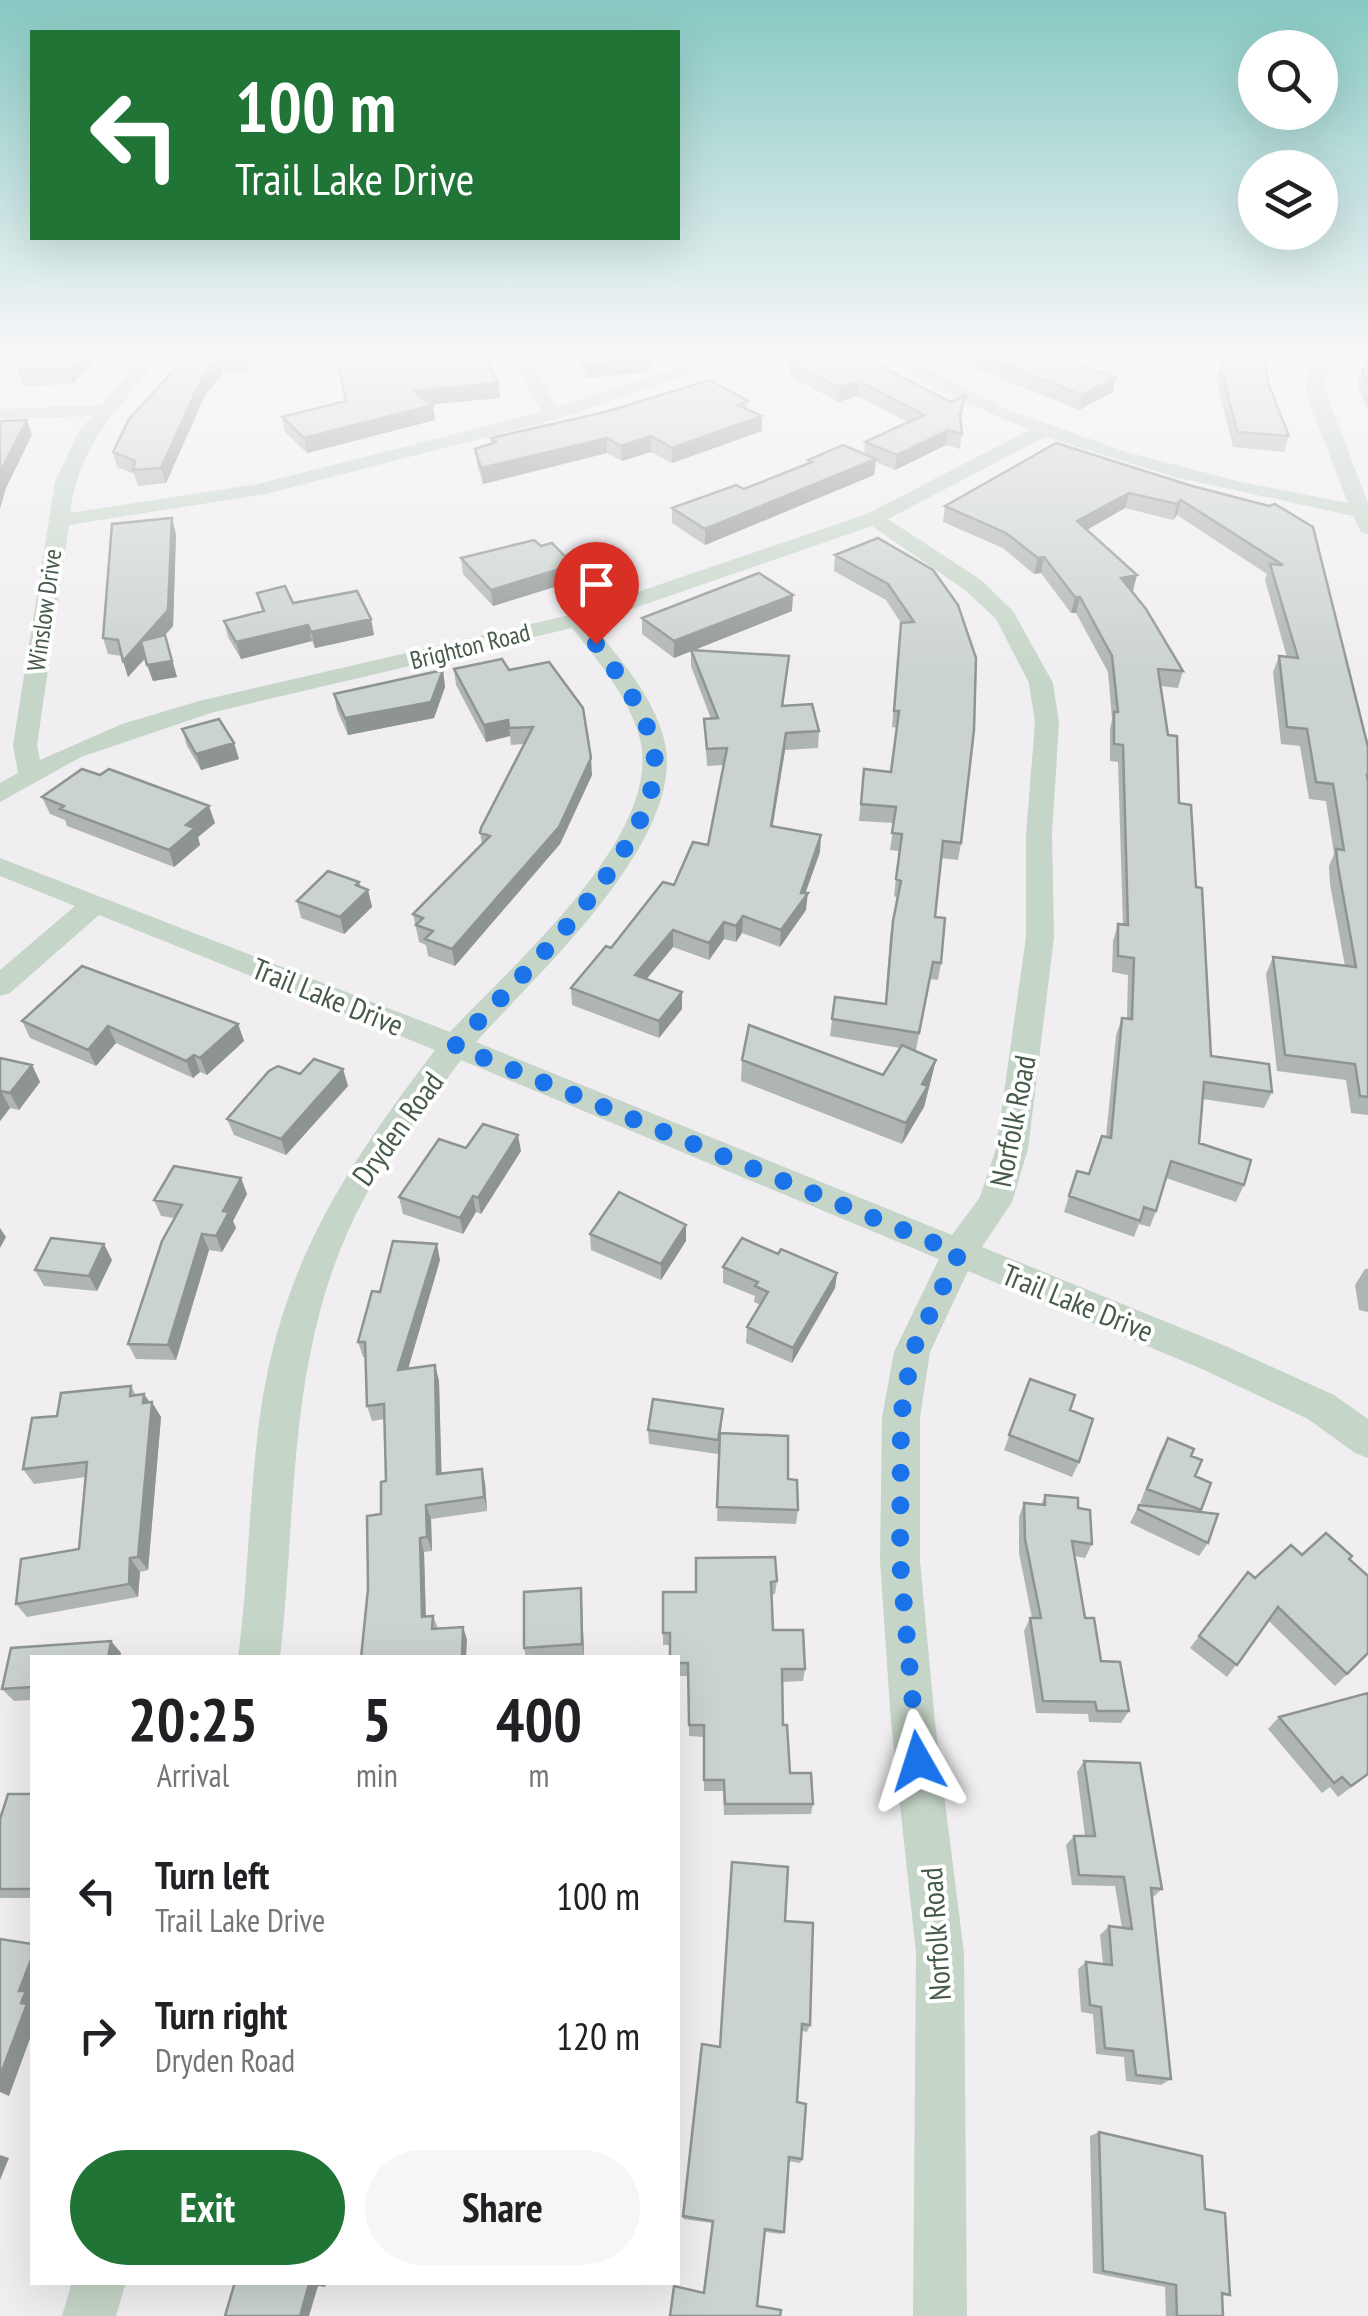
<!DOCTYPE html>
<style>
:root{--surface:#fff;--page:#f6f6f6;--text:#202124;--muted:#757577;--accent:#207436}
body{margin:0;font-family:"PT Sans Narrow",sans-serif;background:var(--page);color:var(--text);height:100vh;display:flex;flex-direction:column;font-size:38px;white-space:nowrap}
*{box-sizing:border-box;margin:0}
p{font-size:32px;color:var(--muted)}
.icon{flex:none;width:55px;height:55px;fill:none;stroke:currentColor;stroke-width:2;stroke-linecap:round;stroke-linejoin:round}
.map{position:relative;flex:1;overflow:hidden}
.sheet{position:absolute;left:30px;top:1655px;width:650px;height:630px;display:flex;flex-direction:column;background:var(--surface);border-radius:0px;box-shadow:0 10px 40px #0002}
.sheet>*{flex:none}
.top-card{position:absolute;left:30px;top:30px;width:650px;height:210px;border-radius:0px;box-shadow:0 10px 40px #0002;background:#207436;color:#fff;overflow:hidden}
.fabs{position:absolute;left:1238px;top:30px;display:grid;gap:20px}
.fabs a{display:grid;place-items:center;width:100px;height:100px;border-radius:50%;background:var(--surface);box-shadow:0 10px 40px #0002;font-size:50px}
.pin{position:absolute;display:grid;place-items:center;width:85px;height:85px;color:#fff;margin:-102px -42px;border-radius:50% 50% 50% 0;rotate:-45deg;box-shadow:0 0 10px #0007}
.pin .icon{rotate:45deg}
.me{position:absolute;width:110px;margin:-55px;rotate:354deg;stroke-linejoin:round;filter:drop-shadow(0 0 8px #0008)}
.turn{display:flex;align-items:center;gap:35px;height:210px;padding:0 40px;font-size:45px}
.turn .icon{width:130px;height:130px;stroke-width:2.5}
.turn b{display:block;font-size:70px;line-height:85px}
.eta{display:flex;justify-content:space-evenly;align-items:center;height:170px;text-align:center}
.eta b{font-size:60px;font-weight:700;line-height:70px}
.primary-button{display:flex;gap:20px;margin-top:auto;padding:20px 40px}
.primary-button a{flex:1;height:115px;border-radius:60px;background:var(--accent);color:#fff;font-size:40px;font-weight:700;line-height:115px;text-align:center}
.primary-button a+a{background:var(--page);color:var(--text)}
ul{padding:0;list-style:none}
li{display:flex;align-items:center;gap:30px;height:140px;padding:0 40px}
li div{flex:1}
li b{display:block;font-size:38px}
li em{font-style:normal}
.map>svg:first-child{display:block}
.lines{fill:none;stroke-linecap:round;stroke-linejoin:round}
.minor{fill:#c5d5c7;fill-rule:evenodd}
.wall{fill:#afb5b1}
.shaded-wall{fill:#8e9490}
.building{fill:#cbd3ce;stroke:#8e9490;stroke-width:2.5}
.route{stroke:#1a73e8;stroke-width:18;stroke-dasharray:0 32.4}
.labels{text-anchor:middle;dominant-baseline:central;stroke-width:8;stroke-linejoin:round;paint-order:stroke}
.far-street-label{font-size:25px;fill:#475b4a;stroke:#fff}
.street-label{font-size:30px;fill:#475b4a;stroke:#fff}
</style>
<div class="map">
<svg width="1368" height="2316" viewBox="0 0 1368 2316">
<rect width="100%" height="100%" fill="#f0eef1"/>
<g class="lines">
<path class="minor" d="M145,354h17c-43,57 -81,84 -92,159l188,-29 283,-72 -30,-58h17l29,53 164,-53h26l-189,65 -293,75 -196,31 -32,220 3,15 82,-36 77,-23 371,-86 297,-101 162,-84 -94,-42 -56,-34h21l104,54 122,44 119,31 103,20 -40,-103 -3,-15 9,-31h17l-8,31 45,118v31l-7,-2 -8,-16 -178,-39 -130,-40 -157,82 93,61 32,31 40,72 6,40 -7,111 2,103 -26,212 -16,53 -30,45 246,100 106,48 34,24v39l-13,-5 -47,-34 -106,-50 -234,-98 -38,81 -10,65v144l15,161 29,231 3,363h-54l3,-363 -25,-231 -11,-161 2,-144 12,-65 45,-93 -478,-199c-37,50 -85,109 -110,165 -64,138 -54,285 -71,433h-42c11,-83 11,-168 23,-250 23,-148 86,-242 174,-358l-336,-135 -89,78 -10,3v-26l75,-64 -75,-30v-18l450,174c60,-65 214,-196 190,-293 -11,-42 -42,-78 -68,-111l-358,84 -133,45 -81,45v-19l18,-10 -5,-28 42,-263 23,-49 14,-17 -92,3v-10l101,-4zM872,526l93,64 31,29 33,64 6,40 -9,111v103l-30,212 -16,48 -28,38 -476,-193c59,-66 214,-205 188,-303 -11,-44 -46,-82 -73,-116z
M72,2282h54l-10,34h-54z"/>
</g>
<path class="wall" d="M36,354h65l-28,30 -50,2 -5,-15z
M189,354h62l-6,19h-22l-18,22 -39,88 -28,3 -4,-12 -17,-7 -4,-15z
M574,354h69l7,18 -63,6z
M940,354h116v3l57,35 -34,18z
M1368,358v53l-11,-27z
M790,362l161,40 14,-7 -5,26 2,13 -2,15 -14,-4 -51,25 -19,-8 -2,13 -169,70 -33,-22v-15l72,-19 64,-25v-4l56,-6 1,-12 43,-20 -51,-26 -19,6 -48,-26z
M1220,364l69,72 -5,16 -51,-5 -17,-69z
M498,383l2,15 -68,6 3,16 -128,33 -22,-21 -3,-15 63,-16z
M748,401v9l14,6v15l-90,32 -21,-11 -29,9 -15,-8 -124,31 -6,-20 -2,-15 16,-5v-6z
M1192,486l77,20 99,241v368l-17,-2 -5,-33 -69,-9 -11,-97 7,-17 72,9 -15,-82 -1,-18 5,-12 -8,-53 -17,-2 -9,-53 -19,-2 -8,-72 6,-16 8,1 -22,-77 2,-6 -90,-59 -4,5 -48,-12 -38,22 46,61 -1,1 51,79 -5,17 -17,-2 18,117 17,84 15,169 61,36 -8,16 -62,-9 -3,44 45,42 -8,17 -70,-24 -10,33 -6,16 -11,-3 -5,13 -70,-25 13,-41 12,3 17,-37 10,-102 6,-17h5l1,-43 -16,-3 1,-31 5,-17 5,1 -5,-163 -8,-1v-32l2,-10 -4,-47 -32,-59h-5l-30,-40 -7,1 -31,-26 -60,-26 2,-16z
M176,534l-3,92 -8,9 12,42 -24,4 -7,-23 -18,19 -6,-21 -14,-2 -5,-16z
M835,555l98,15 28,273 -3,17 -17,-2 -6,59 6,46 -3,17 -8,-1 -14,71 -4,-1 24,11 -12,47 -22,37 -161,-63 1,-21 141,15 17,-27 -70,-12 5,-39 50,7 5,-67 8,-39 -4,-2 5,-45 -9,-1 4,-27 -35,-2 5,-52 27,3 6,-44 -5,-1 9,-104 -15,-23 -52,-29z
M461,558l112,7 1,16 -81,25 -30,-32z
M257,593l36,10 78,16 3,16 -59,13 -3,-7 -71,18 -13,-22 -4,-16 38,-9z
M792,611l-98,39 95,6 -6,50 36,25 -1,17 -33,2 -13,76 48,26 -15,41 1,17 -26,37 -38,-14 -6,9 -12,-3 -15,21 -36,-13 -27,32 36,30 -23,29 -87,-33 -1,-17 103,-103 34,-40 16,-80 -17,1 -3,-47h7l-20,-53v-15l-17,7 -32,-24v-16z
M454,669l55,1 83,105 -32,69 -105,122 -27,-10 -2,-11 -7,-3 -6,-28 69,-70 -2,-11 44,-89 -13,1 -1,-9 -24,6 -30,-57z
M443,670l2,17 -11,31 -86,17 -11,-25 -3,-16z
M182,729l52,14 5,16 -38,11 -14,-24z
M42,797l173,26 -17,14 2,8 -26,22 -107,-41 -2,-6 -15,-6z
M360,887l8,3 4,17 -28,27 -43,-16 -4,-17z
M22,1021l216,3 6,17 -37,34 -7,-3 -7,6 -77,-35 -20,23 -66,-28z
M0,1058l32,7 8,17 -21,28 -9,-2 -10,13z
M343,1069l5,17 -62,69 -52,-20 -7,-16 73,-45z
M466,1148l55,3 -40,63 -5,-2 -13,22 -60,-20 -4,-17z
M241,1178l6,16 -14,27 3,7 -14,24 -13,-2 -33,110 -40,-1 -8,-15 46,-126 -13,-2 -7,-16z
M686,1225v16l-25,39 -70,-30 -1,-16z
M778,1254l59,19 -2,15 -43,75 -46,-20 1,-16 14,-22 -7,-3 1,-6 -32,-13v-16z
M112,1260l-15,31 -53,-5 -9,-16z
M440,1260l-32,109 27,-4 4,16 2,93 41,-5 3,14 2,28 -56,8 1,32 -8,1 2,64h7l5,12 25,-1 4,13 -106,18 25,-177 -1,-62 -13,2 -5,-15 -1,-49h-3l-5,-15 22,-50z
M1365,1269h3v43l-9,-2 -4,-25z
M1030,1379l49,83 -7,15 -68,-27z
M131,1386l5,9 8,-1 17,23 -13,153 -8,2 -2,25 -111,20 -11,-13 63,-55 7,-72 -52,7 -11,-15 34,-53z
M723,1409l-2,24 67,46 10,31 -2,14 -79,-3 3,-79 -2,12 -69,-10 -1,-14z
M1168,1438l23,18 10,54 -1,2 8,31 -9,13 -69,-33 9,-18 9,1 -8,-3 20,-51z
M1045,1495l33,13 14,36 -7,14 -10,-2 10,62 16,43 28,50 -8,12 -32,-1 -1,-8 -52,-1 -12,-82 6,-13h2l-13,-65v-36l5,-14 17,2z
M1302,1555l47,4 19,95 -33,32 -66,-65 -42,56 -37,-29 58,-76 7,6z
M777,1581l-2,13 -3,1 1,35 32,39 -2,12 -21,1 1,43 7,48 23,31 -2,10 -87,1 -1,-24h-19v-54l-15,-1 -1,-60h-10v-18l-8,-13h-7v-53h33z
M582,1602l2,54 -58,2 -2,-10z
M111,1641l10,12 -1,5h-88v42l-18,1 -12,-12 9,-41z
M1279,1717l89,58 -30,22 -8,-10 -8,6 -54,-64z
M1084,1761l78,128 -10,9 19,181 -10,6 -35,-4 -2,-24 -28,-3 -3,-40 -12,-2 -3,-43 8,-7 17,2 -3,-29 9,-9 13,2 -7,-42 -43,-1 -6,-40 8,-9h11l-8,-64z
M32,1794v104h-32v-79z
M785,1921l25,104 -3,7 -5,-1 -5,71 5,57 -2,4 -12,-2 -4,71 -3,2 -16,-2 -8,74 -54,-14 9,-69 -29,-4v-3l37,-169z
M1099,2132l106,77 25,86 -8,1 1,20h-57l-1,-29 -72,-14 -3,-137z"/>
<path class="shaded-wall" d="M83,354h18l-28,30 -4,-15z
M243,354h8l-6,19 -3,-15z
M649,358l1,14 -63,6 -1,-14z
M219,359l4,14 -18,22 -39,88 -5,-15 40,-88z
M1116,377l-3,15 -34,18 3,-15z
M858,381l-1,15 -19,6 1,-15z
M498,383l2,15 -85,8 -2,-15z
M433,405l2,15 -128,33 -3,-15z
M762,416v15l-90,32v-15z
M27,420l5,15 -26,53 -6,21v-37z
M948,430l-2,15 -51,25 2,-15z
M651,436v16l-29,9 -1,-15z
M607,438v15l-124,31 -2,-16z
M876,459l-2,16 -169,70v-16z
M1129,493l-4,15 -51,29 3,-16z
M1181,500l-4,15 -4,5 4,-16z
M172,518l4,16 -3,92 -45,51 -5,-16z
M1044,557l-3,16 -7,1 4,-16z
M573,565l1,16 -81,25 -2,-16z
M1137,575l-4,16 -16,3 4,-16z
M793,595l-1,16 -118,47v-17z
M1075,597h5l-4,16h-5z
M371,619l3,16 -59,13 -4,-16z
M308,625l4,16 -71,18 -5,-17z
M165,635l12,42 -24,4 -6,-16z
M443,670l2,17 -11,31 -86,17 -3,-17z
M508,720l2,16 -24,6 -2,-17z
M786,733l-1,17 -15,93 1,-17z
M234,743l5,16 -38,11 -5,-16z
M591,758l1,17 -32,69 -105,122 -3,-17z
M209,806l6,17 -17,14 2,8 -26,22 -5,-17 17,-25z
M821,835l-1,17 -17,48 5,-7 -2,17 -26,37 1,-17 20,-37z
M359,882l3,13 6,-5 4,17 -28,27 -4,-17 16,-32z
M743,916l-1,17 -6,9v-16z
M724,922v17l-15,21v-17z
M673,930v17l-37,45 -1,-17z
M682,992v17l-23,29v-17z
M238,1024l6,17 -37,34 -7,-17z
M108,1026l8,17 -20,23 -8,-16z
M194,1055l6,17 -7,6 -7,-17z
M936,1060l-12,47 -22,37 4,-21 16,-39z
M32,1065l8,17 -21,28 -9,-17z
M343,1069l5,17 -62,69 -5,-16z
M1,1091l9,17 -10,13v-28z
M518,1135l3,16 -40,63 -3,-16z
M241,1178l6,16 -14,27 3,7 -14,24 -6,-16 7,-25z
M473,1196l3,16 -13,22 -3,-16z
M686,1225v16l-25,39v-16z
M0,1228l6,9 -6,11z
M202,1234l7,16 -33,110 -8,-15z
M104,1244l8,16 -15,31 -8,-15z
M437,1244l3,16 -37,126 -5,-16z
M837,1273l-2,15 -43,75 1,-15z
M435,1365l4,16 3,107 -5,-14z
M144,1394l8,13v-5l9,15 -13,153 -10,-13z
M482,1469l3,14 2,28 -3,-14z
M426,1505l5,14 1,32 -5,-14z
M420,1538l4,14 2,77 -4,-12z
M130,1558l10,14 -2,25 -9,-13z
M581,1588l1,14 2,54 -2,-12z
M463,1627l4,13 -1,18h-4z
M111,1641l10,12 -1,5h-12z
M32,1957v76l-23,63 -9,-4v-16l21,-73 -2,-12z
M0,2155l9,3 -9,22z
M318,2282h9l-2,5 -7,-1 -9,30h-9l9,-32z"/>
<path class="building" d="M36,354h47l-14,15 -51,2z
M189,354h54l-1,4 -23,1 -18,21 -40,88 -28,2 2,-9 -22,-9 16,-33z
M336,354h148l14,29 -85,8 20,14 -129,33 -22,-21 64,-16z
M581,354h62l6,4 -63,6z
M812,354h44l95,48 14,-7 -5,21 2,18 -14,-4 -51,25 -32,-13 59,-27 -66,-34 -19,6 -49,-25 21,-5z
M978,354h68l70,23 -34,18z
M1231,354h33l4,29 21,53 -52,-4 -17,-68z
M1368,358v26l-6,-15z
M710,380l38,21 -11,4 25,11 -90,32 -21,-12 -30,10 -14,-8 -126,30 -6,-19 21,-7 -5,-4 114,-26z
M27,420l-27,52v1v-52z
M1056,443l136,43 77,20 6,-2 38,23 55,220v28h-1l1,7v315l-8,-1 -5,-32 -70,-9 -12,-98 83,10 -18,-100 -2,-18 8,1 -11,-66 -17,-2 -9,-53 -20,-2 -8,-71 19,2 -28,-94 13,1 -102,-65 -4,4 -48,-11 -52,28 60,54 -16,3 25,31 37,62 -25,-2 10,66 9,1 2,67 12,2 5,82 6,1 9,168 58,8 3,28 -68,-10 -5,61 52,17 -7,25 -73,-24 -15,50 -12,-4 -4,14 -71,-25 8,-25 12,3 13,-38 9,2 11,-120 10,1 2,-61 -16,-2v-32l10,1 -5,-180 -9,-1v-32h4l-6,-56 -32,-59h-5l-31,-40 -6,1 -32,-25 -61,-27z
M843,445l33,14 -171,70 -33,-21 64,-23 8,4 68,-27 -4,-2z
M172,518l-4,92 -45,51 -5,-21 -15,-2 9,-114z
M878,538l55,32 25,35 18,53 -2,72 -13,113 -18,-2 -8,76 10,1 -4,45 -8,-1 -14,71 -87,-14 3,-22 51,7 7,-83 8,-40 -5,-2 6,-45 -10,-1 4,-26 -35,-3 3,-35 27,3 8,-61h-5l7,-88 13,-1 -26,-38 -53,-29z
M534,540l7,6 11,-3 21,22 -82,25 -30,-32z
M759,573l34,22 -119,46 -32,-23z
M285,586l8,17 64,-12 14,28 -60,13 -3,-7 -72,17 -12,-21 40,-10 -7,-18z
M165,635l7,26 -25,4 -6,-24z
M691,650l98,6 -7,50 30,-2 7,27 -33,2 -15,93 50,9 -20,58h7l-27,37 -38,-14 -7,10 -12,-4 -15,21 -36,-13 -38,45 47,17 -23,29 -88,-33 35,-42 5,2 52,-66 11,3 19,-43 15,3 19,-97 -20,1 -3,-30 14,-1z
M502,659l7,11 40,-8 34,46 8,50 -32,69 -107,122 -27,-10 8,-8 -17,-6 7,-7 -10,-4 77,-78 -10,-3 1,-5 52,-101 -24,1 -1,-8 -24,5 -30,-56z
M443,670l-12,32 -86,16 -11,-24z
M219,719l15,24 -38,11 -14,-25z
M82,769l18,6 9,-6 100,37 -23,19 9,3 -26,22 -109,-41 4,-3 -22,-9z
M328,871l31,11 -3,3 12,5 -28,27 -43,-16z
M82,966l156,58 -38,34 -6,-3 -8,6 -78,-35 -20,24 -66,-29z
M749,1025l134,50 19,-30 34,15 -14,24 6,2 -22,37 -164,-63z
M0,1058l32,7 -22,28 -9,-2 -1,2z
M314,1059l29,10 -62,70 -54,-20 42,-48 9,-5 22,8z
M483,1124l35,11 -40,63 -5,-2 -13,22 -61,-21 40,-58 27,9z
M174,1166l67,12 -18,33 6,1 -13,24 -14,-2 -34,111 -40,-1 34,-103 20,-36 -28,-5z
M619,1192l67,33 -25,39 -71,-30z
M51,1238l53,6 -15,32 -54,-6z
M742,1238l36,16 3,-5 56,24 -44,75 -46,-21 21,-35 -13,-6 3,-4 -35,-15z
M393,1241l44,3 -39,126 37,-5 2,109 45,-5 2,28 -58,8 1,32 -7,1 2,79 11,-1 -1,13 31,-2 -1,31h-101l7,-69 -1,-73 14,-2v-32l5,-1 -2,-77 -17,2 -2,-64h-7l14,-51 8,1z
M1030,1379l45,16 -5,15 23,9 -14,43 -70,-27z
M131,1386l-1,10 14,-2 -1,9 9,-1 -14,155 -8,1 -1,26 -113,20 5,-45 58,-10 8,-87 -64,7 9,-51 25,-2 4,-23z
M653,1399l70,10 -5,31 -70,-10z
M720,1433l68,3v43l9,1 1,30 -81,-3z
M1168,1438l26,11 -3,7 11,4 -7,16 16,7 -10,27 -54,-21z
M1045,1495l33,3v10l12,2 2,34 -20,-3 13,77h9l7,43 19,1 9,49h-32l-2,-9 -52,-1 -13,-83h11l-16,-79 -1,-36 21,2z
M1139,1505l79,9 -10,29 -70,-34z
M1326,1533l26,23 -3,3 19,17v77l-21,21 -69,-67 -41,58 -38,-29 49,-64 7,6 36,-33 11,10z
M775,1557l2,24 -6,1 2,48h30l2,39h-23l1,56h4l3,48h21l2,31h-88l-1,-24h-20v-55h-15l-1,-62h-10v-5h-8v-25h-7v-41h33v-34z
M581,1588l1,56 -58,4v-56z
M111,1641l-3,17h-76v29l-30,2 9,-41z
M1368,1693v81l-17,12 -9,-9 -8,6 -55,-66z
M1084,1761l56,2 22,126 -11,-1 20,191 -35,-4 -3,-24 -28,-3 -4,-41 -11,-2 -4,-43 26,3 -3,-39 23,3 -8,-52 -45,-2 -5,-39h21z
M8,1794h24v95h-32v-70z
M732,1862l56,5 -3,54 28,2 -3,102 -8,-1 -5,78 9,2 -4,55 -13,-2 -5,75 -19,-3 -8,77 24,4 -1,6h-110l4,-30 30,7 9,-72 -30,-5 19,-172 18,3z
M0,1939l32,5v13l-13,34h7l-5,12 6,1 -27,72z
M1099,2132l103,24 3,53 20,4 5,82 -8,-2 1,23h-46l-1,-31 -73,-14z
M235,2282h83l-1,4 -8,-2 -9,32h-75z"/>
<linearGradient id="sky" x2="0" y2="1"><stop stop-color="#87c9c3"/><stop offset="0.52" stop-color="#f8f7f9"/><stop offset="1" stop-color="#f8f7f9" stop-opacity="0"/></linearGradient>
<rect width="1368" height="679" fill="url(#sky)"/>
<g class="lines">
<path class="route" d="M596,644c24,33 51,68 58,108 14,89 -142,232 -199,294l504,207 -47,99 -11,65 -1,144 18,200"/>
</g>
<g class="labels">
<g class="far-street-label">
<text transform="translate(44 610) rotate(-82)">Winslow Drive</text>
<text transform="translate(470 646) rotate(-14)">Brighton Road</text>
</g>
<g class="street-label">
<text transform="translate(328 996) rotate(22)">Trail Lake Drive</text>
<text transform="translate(1012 1121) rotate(-79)">Norfolk Road</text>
<text transform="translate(397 1128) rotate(-54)">Dryden Road</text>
<text transform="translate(1078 1302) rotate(22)">Trail Lake Drive</text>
<text transform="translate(935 1934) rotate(-94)">Norfolk Road</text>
</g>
</g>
</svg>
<div class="fabs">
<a><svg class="icon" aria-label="search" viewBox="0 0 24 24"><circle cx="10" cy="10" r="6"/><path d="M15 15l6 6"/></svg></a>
<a><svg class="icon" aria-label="layers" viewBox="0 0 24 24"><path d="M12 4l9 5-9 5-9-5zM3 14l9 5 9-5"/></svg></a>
</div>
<div class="pin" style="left:596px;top:644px;background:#d93025"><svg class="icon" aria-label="arrive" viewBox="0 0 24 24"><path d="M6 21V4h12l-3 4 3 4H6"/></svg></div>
<svg class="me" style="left:918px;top:1761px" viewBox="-20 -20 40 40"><path d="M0-17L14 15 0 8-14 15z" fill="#1a73e8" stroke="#fff" stroke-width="4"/></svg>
<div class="top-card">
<div class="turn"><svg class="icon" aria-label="left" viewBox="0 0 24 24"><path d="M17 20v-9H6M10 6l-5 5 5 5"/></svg><div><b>100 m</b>Trail Lake Drive</div></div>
</div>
<section class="sheet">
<div class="eta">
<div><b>20:25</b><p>Arrival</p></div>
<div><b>5</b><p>min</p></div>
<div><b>400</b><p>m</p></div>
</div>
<ul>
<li><svg class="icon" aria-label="left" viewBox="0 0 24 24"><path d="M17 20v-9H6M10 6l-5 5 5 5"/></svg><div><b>Turn left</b><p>Trail Lake Drive</p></div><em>100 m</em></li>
<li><svg class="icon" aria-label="right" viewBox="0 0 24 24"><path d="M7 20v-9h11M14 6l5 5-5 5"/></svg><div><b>Turn right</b><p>Dryden Road</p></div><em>120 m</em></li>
</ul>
<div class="primary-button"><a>Exit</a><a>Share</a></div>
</section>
</div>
